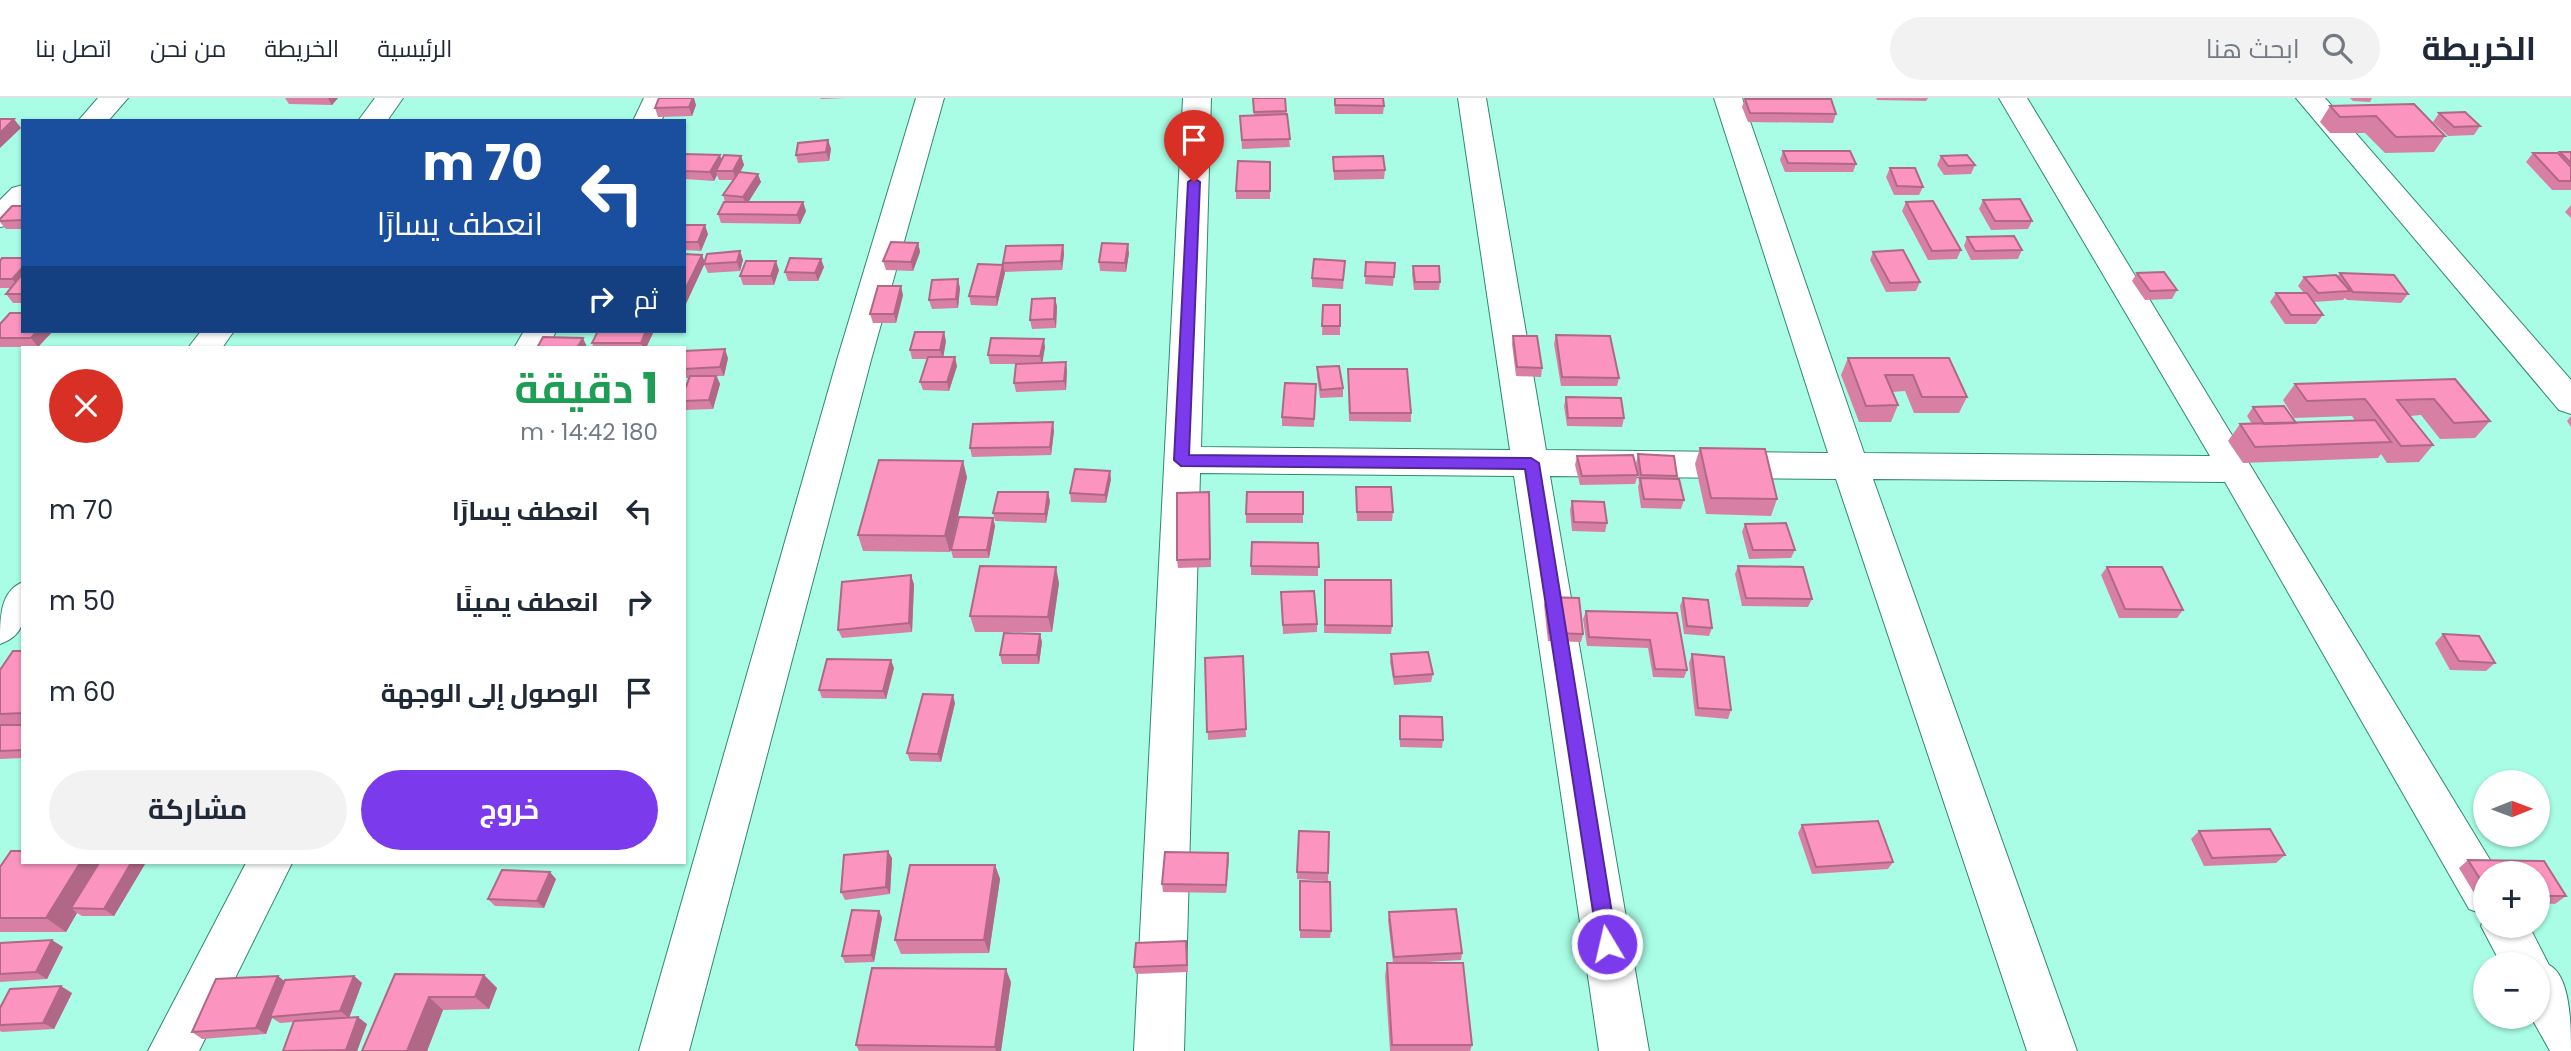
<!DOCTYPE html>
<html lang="ar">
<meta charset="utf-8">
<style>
:root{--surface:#fff;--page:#f2f2f3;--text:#1f2937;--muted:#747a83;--line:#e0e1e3;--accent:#7c3aed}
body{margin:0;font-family:Poppins,Cairo,sans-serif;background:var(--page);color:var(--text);direction:rtl;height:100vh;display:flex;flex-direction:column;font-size:26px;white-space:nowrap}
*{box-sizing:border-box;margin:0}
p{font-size:23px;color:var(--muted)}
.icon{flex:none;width:38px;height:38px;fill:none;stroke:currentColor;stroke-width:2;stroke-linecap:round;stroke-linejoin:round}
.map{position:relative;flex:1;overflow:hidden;direction:ltr}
.sheet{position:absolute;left:21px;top:248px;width:665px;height:518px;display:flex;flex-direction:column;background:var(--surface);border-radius:0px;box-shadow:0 2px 5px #0004;direction:rtl}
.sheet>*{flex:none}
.banner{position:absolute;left:21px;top:21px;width:665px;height:214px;border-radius:0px;box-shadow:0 2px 5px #0004;direction:rtl;background:#1a4fa0;color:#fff;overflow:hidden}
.needle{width:46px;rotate:89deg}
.controls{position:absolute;left:2473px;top:672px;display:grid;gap:14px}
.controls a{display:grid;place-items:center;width:77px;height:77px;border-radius:50%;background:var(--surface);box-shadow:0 2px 5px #0004;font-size:35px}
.pin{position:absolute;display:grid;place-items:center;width:60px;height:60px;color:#fff;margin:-72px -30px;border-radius:50% 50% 50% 0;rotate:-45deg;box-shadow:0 0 7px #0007}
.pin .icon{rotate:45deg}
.me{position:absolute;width:77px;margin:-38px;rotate:351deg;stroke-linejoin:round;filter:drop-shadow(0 0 5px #0008)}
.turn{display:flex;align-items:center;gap:24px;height:147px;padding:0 28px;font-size:32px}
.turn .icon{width:91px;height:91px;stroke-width:2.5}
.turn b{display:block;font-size:49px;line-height:60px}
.then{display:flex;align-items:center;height:66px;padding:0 28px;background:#0003;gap:14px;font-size:26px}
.round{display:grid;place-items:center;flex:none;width:74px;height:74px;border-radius:37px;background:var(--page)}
.head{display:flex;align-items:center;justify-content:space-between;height:119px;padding:0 28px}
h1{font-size:42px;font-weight:700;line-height:52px;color:#1e9e55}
.primary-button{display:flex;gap:14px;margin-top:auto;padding:14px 28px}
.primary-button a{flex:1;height:80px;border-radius:42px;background:var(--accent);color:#fff;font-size:28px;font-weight:700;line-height:80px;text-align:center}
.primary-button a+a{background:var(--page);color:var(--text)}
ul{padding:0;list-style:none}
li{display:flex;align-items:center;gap:21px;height:91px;padding:0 28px}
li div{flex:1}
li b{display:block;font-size:26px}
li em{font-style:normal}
header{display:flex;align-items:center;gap:42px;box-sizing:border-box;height:98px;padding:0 35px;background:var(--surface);border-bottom:2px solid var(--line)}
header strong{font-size:33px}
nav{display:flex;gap:38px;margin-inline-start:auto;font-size:24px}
.search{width:490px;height:63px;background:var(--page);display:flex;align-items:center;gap:18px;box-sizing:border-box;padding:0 24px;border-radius:38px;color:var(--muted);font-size:26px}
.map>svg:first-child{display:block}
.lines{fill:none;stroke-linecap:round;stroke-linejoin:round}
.minor-casing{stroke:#318772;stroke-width:2}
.minor{fill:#fff;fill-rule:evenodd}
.wall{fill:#d880a4}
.shaded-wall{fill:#b06886}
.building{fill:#fb95bf;stroke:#b06886;stroke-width:2}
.route{fill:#7c3aed;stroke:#51269a;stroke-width:2}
</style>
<header>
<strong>الخريطة</strong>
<div class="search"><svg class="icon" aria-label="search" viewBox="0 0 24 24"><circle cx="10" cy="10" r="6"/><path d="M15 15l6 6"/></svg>ابحث هنا</div>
<nav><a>الرئيسية</a><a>الخريطة</a><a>من نحن</a><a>اتصل بنا</a></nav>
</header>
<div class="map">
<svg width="2571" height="953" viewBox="0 0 2571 953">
<rect width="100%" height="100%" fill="#a9fde5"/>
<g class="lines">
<g class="minor-casing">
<path id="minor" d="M98,0h30l-20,23h-30z
M375,0h28l-16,23h-29z
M644,0h28l-11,23h-28z
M916,0h28l-73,262 -182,691h-50l198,-691z
M1183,0h28l-10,349 309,3 -52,-352h28l60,352 282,3 -114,-355h28l122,355 346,3 -211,-358h28l471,775h-13v42l-16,-6 -244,-427 -352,-3 204,572h-50l-191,-572 -286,-3 99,575h-50l-85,-575 -314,-3 -16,578h-50z
M2296,0h29l246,282v34l-12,-4z
M23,87v27l-12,13 -11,2v-27l12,-12z
M201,233h33l-12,17h-34z
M524,233h32l-8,17h-34z
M23,484c0,28 8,51 -23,62 0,-27 0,-53 23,-62z
M246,765h46l-93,188h-51z
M2485,819v9h44l20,39c22,11 22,62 22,86h-21l-19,-34h7v-53h-37l-20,-38z"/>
</g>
<use href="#minor" class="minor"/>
</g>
<path class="wall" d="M285,0h53l-6,7 -43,-1z
M820,0h25l-24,1z
M1253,0h32l5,49 -48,2 -2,-33 14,-1z
M1334,0l50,8 -1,8h-48z
M1876,0h52l-2,3 -49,-1z
M2350,0h22l-2,4 -17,-1z
M1745,1l91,15 -3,9 -85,-1 -6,-15z
M2414,6l31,32 -11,16 -49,1 -20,-20h-35l-10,-11 10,-16z
M696,7l-4,11 -34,1 -3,-9z
M2439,15l41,13 -6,9 -26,1 -15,-14z
M828,42l3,9 -2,12 -31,2 -2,-8z
M1783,53l73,13 -3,8h-68l-5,-12z
M2560,54h11v38h-19l-26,-28 7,-9 26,1z
M684,56l38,6 19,-4 3,9 -4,7 21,10 -13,20h55l3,9 -6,13 -79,-1 -3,-9 7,-12 -2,-7 10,-15h-14l-2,-5 -3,6 -30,-2z
M1941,58l34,9 -4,9 -27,1 -7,-10z
M1333,59l52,13 -1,9 -50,1z
M1270,64v37h-34v-8z
M1890,70l33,19 -4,8h-25l-8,-18z
M1983,102l49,21 -4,8 -37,1 -12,-21z
M1906,104l55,48 -4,9 -29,1 -26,-49z
M2571,107v13l-6,-6z
M23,108v23h-17l-6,-7v-3z
M684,127l24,9 -7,17 -17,-1z
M1967,139l55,13 -4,9 -47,1 -7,-14z
M918,145l2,9 -7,19 -27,-1 -3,-9z
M1063,147l1,9 -2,16 -57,2 -8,34 -26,-1 -2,-9 34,-31v-2z
M740,153l3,9 -3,11 -32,2 -4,-9 -20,44v-54l18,1 3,8z
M1873,154l47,30 -4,9 -30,1 -16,-32z
M1129,155l-3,19 -26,-1 -1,-9z
M23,160v45h-10l-7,-9 5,-6h-11v-27z
M1345,163l-2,28 -31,-2v-9z
M1366,164l29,1 -2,23 -28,-2z
M1413,168l27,16 -1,8h-25l-2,-16z
M824,169l-6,14h-30l-3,-9z
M779,172l-5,15h-31l-3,-9z
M2137,175l40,17 -5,9 -27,1 -13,-19z
M2340,175l68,21 -7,9 -54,-3 -2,-2 -2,2 -30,2 10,13 -7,9h-31l-15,-22 6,-9h28l-6,-7 6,-9h33z
M960,190l-2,20 -26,1 -3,-9z
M903,197l-7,28h-23l-3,-9z
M1055,200l2,9 -1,21 -24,1 -2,-9z
M1323,207h17v30h-18z
M0,226l53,7 -15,16h-38z
M598,233h56l-8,17h-52l-2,-5z
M1556,237l63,43 -2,8h-56l-7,-42z
M1513,238l29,32 -1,9 -25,-1 -4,-32z
M946,243l-3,16 14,9 -8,25 -26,-1 -3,-8 7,-23h-15l-2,-9z
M1045,249l-3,16 25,7 -1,20 -50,2 -2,-9 2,-19h-26l-2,-9z
M684,253l44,7 -4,18h-7l3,8 -7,25 -28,1 -1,-9 5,-23h-5z
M1848,260h101l18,39 -8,16h-45l-9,-22 -13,1 6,13 -7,17h-32l-18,-47z
M1317,269l26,21v9l-23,1 -3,-22z
M1348,271l63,44v9l-62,-1z
M2455,281l35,42 -15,17 -35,1 -19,-24 -11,1 23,29 -14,17 -32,1 -6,-9 -3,4 -135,5 -15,-22 12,-17h12l-5,-8 6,-9 43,16 59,-2 -3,-5 -58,2 -11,-18 12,-16z
M1316,286l-2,43 -32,-1v-9z
M1566,299l58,21 -2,9 -55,-1 -3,-20z
M2571,318v11l-4,-6z
M1054,333l-3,24 -79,2 -2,-9z
M1700,350l77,51 -6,17 -65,-2 -11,-50z
M1638,356l39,22 -1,3 8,21 -3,9 -40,-1 -3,-21 1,-4 -1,-8 -3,9 -55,1 -5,-20 2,-9 61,18 -2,-11z
M967,379l-17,75 -87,-1 -5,-16z
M1111,381l-5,24 -35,-1 -1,-9z
M1356,389l37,25 -1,9h-35z
M1209,394l2,75 -33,1 -1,-8z
M1303,394v31h-57v-9z
M1050,403l-4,22 -51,-2 -2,-8z
M1572,403l35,22 -2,9 -33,-1 -2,-21z
M993,420l2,8 -6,32h-36l-2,-8z
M1745,426l50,26 -4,8 -42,1 -7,-27z
M1318,445v33l-67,-1v-9z
M1738,468l74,33 -4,8 -66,-1 -7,-32z
M2107,469l76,43 -6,8h-58l-18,-43z
M1325,482l67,46 -1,8 -67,-1z
M1059,485l-7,49h-77l-5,-16z
M914,486l-2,48 -70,6 -4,-8z
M1281,494l36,32v8l-34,2z
M1546,499l37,37 -2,8 -33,-1 -4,-36z
M1683,500l29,30 -3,8 -25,-2 -4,-28z
M1586,513l91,2 10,57 -3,8 -31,-1 -5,-29 -61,-2 -4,-27z
M2443,536l52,29 -9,8 -36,-1 -15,-27z
M1042,544l-3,22h-37l-2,-9z
M23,553v107l-23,1v-89z
M1391,556l42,20 -2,8 -37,3 -4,-23z
M1692,556l39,56 -3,9 -33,-3 -6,-53z
M1243,558l3,81 -38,3 -3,-82z
M894,570l-8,31 -64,-1 -3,-8z
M955,605l-14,59 -31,-1 -3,-8z
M1400,618l43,24 -1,8 -42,-1 -1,-23z
M1802,727l91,37 -5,7 -76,5 -14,-41z
M1299,733l30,1 -1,49 -31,-2z
M2199,733l86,24 -9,8 -72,3 -13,-27z
M1228,755l-2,40 -63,-1 -1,-8z
M892,760l-2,36 -45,6 -4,-8z
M2468,762l76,1 22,35 -11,8 -17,-1v-30h-53v30h-5l-21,-35z
M23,765l122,1 -31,52h-32l-5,-3 -11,19h-66v-65z
M995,767l5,14 -11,74 -88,1 -6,-14z
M556,781l-12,29 -49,-2 -7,-7z
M1300,783l31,50 -1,7h-30z
M879,813l3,7 -8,44 -29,1 -3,-7z
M1389,814l73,41 -1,7 -51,3 62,82 -2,6h-80l-5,-75 2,-13h6l-5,-43z
M0,845l63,4 -16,32 -47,3z
M1187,850l1,24 -52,2 -2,-7z
M395,876l89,1 13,13 -8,21 -46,1 -16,41h-65z
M354,878l8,7 -13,35 18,6 -10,27h-74l10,-29 -13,1 -8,-5 -6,16 -64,5 -10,-7 92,-51z
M1011,884l-10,69h-142l-3,-6z
M72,895l-18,36 -52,3 -2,-1v-23z"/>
<path class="shaded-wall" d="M328,0h10l-6,7z
M693,0h1l2,7 -4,11 -3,-9z
M14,21l7,9 -21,20v-15z
M828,42l3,9 -2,12 -3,-9z
M720,57l3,9 -7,7 1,4 -3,6 -4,-9z
M741,58l3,9 -8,15 -3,-9z
M758,76l3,8 -15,24 -3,-9z
M803,104l3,9 -6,13 -3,-9z
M705,127l3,9 -7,17 -3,-9z
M918,145l2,9 -7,19 -2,-9z
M1128,146l1,9 -3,19 -1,-9z
M1063,147l1,9 -2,16 -1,-9z
M740,153l3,9 -3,11 -3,-9z
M702,157l3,8 -21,45v-16z
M821,161l3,8 -6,14 -3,-8z
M776,163l3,9 -5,15 -3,-9z
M1003,167l2,8 -8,33 -1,-9z
M23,169v17l-3,4 -8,-9z
M958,181l2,9 -2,20 -2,-9z
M901,188l2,9 -7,28 -2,-9z
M1055,200l2,9 -1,21 -2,-9z
M37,233h16l-15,16 -7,-9z
M646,233h8l-8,17h-3l-2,-5z
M944,234l2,9 -3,18 -3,-9z
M583,240l4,9 -1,1h-9z
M1044,241l1,8 -3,18 -2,-9z
M725,251l3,9 -4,18 -4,-9z
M955,259l2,9 -8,25 -2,-9z
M1066,264l1,8 -1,20 -2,-9z
M716,278l4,8 -7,25 -4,-9z
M1053,324l1,9 -3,24 -1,-8z
M963,363l4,16 -17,75 -5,-16z
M1110,373l1,8 -5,24 -1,-8z
M1048,394l2,9 -4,22 -1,-9z
M993,420l2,8 -6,32 -2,-8z
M1056,469l3,16 -7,49 -4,-15z
M911,477l3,9 -2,48 -3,-9z
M1040,536l2,8 -3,22 -2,-9z
M891,562l3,8 -8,31 -3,-8z
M953,597l2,8 -14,59 -3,-8z
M888,753l4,7 -2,36 -4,-7z
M1228,755l1,7 -3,33v-8z
M80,765h23l-32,45 6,5 -11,19 -20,-14z
M131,765l14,1 -31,52 -10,-7z
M995,767l5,14 -11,74 -5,-13z
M550,774l6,7 -12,29 -7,-7z
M879,813l3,7 -8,44 -3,-7z
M52,842l11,7 -16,32 -11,-7z
M1006,871l5,13 -10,69h-5l-1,-4z
M484,877l13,13 -8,21 -14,-12z
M278,878l9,7 -17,34 2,1 -6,16 -10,-6z
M354,878l8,7 -13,35 -9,-7z
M61,888l11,7 -18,36 -11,-6z
M429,899l14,13 -16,41h-20z
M358,919l9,7 -10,27h-10l-1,-1z"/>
<path class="building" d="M659,0h34l-4,9 -34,1z
M1253,0h32l1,13 -32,1z
M1335,0h48l1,8 -49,-1z
M1745,1h86l5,15 -86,-1z
M2414,6l31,32 -49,1 -20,-21 -36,1 -10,-11z
M2465,14l15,14 -26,1 -15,-14z
M1287,16l3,25 -48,1 -2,-24z
M0,21h14l-14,14z
M828,42l-2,12 -30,3 2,-12z
M1783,53h67l6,13 -68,-1z
M2560,54h11v11z
M2533,55h25l13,14v14h-12z
M684,56l36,1 -10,17 -26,-1z
M724,57l17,1 -8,15h-17z
M1967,57l8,10 -27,1 -7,-10z
M1383,58l2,14 -51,1 -1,-14z
M1238,63l32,1v29h-34z
M1890,70h25l8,19 -26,-1z
M739,74l19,2 -15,23 -20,-2z
M2020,101l12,22h-37l-12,-21z
M1933,103l28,49 -29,1 -26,-49z
M724,104h79l-6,13 -79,-1z
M12,108h11v14l-23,1v-2z
M684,127h21l-7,17h-14z
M2014,138l8,14 -47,1 -8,-14z
M891,144l27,1 -7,19 -28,-1z
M1102,145l26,1 -3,19 -26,-1z
M1063,147l-2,16 -58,2 3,-17z
M1903,152l17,32 -30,1 -17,-31z
M740,153l-3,11 -33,2 3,-10z
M684,156l18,1 -18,37z
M2,160h21v9l-11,12h-12v-18z
M790,160l31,1 -6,14 -30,-1z
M1314,161l31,2 -2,19 -31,-2z
M746,163h30l-5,15h-31z
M1366,164l29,1 -1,14 -29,-1z
M978,166l25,1 -7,32 -27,-1z
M1413,168h26l1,16h-25z
M2164,174l13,18 -27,1 -13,-18z
M23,175v21h-17z
M2340,175l54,2 14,19 -55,-2z
M2336,177l14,16 -32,2 -14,-16z
M958,181l-2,20 -27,1 3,-20z
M878,188h23l-7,28h-24z
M2276,195h31l16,22h-32z
M1055,200l-1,21 -24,1 2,-21z
M1323,207h17v21h-18z
M10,215h13v18h14l-6,7h-31v-14z
M598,233h48l-5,12h-49z
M915,234h29l-4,18h-30z
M1556,237l54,1 9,42 -57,-1z
M1513,238h24l5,32 -25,-1z
M543,239l40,1 -6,10h-40z
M991,240l53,1 -4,17 -52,-1z
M725,251l-5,18 -36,2v-18z
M928,259h27l-8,25h-27z
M1848,260h101l18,39h-45l-9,-22h-28l13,30 -32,1z
M1066,264l-2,19 -50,2 2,-19z
M1339,268l4,22 -22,2 -4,-23z
M1348,271h59l4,44h-61z
M690,278h26l-7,24 -25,1v-9z
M2455,281l35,42 -36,2 -20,-24 -37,1 36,45 -32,1 -36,-47 -58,2 -12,-17z
M1285,285l31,1 -2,35 -32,-2z
M1566,299l55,1 3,20h-56z
M2284,308l12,17 -32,1 -11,-17z
M2375,322l16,22 -136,5 -15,-23z
M1053,324l-3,25 -80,1 3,-24z
M1700,350l65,1 12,50 -66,-1z
M1638,356l36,2 3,20 -36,-1z
M1633,357l5,20 -56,1 -5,-20z
M879,362l84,1 -18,75 -87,-1z
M1075,371l35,2 -5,24 -35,-2z
M1640,380l39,1 5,21 -40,-1z
M1356,389h35l2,25h-36z
M998,394h50l-3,22 -52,-1z
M1209,394l1,67 -33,1v-67z
M1247,394h56v22h-57z
M1572,403l32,1 3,21 -33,-1z
M959,419l34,1 -6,32h-36z
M1786,425l9,27h-42l-8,-26z
M1252,444l66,1 1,24 -68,-1z
M980,468l76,1 -8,50 -78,-1z
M1738,468l65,1 9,32 -66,-1z
M2107,469h55l21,43 -58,-1z
M911,477l-2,48 -71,7 4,-48z
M1325,482h66l1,46 -67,-1z
M1314,493l3,33 -34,1 -2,-33z
M1546,499l33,1 4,36 -34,-1z
M1683,500l25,2 4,28 -25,-2z
M1586,513l91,2 10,57 -32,-1 -5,-29 -61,-3z
M1004,535l36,1 -3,21h-37z
M2443,536l36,2 16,27 -36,-2z
M13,553h10v62l-23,1v-44z
M1428,554l5,22 -39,3 -3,-23z
M1692,556l32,3 7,53 -33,-2z
M1243,558l3,73 -39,3 -2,-74z
M827,561l64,1 -8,31 -64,-1z
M923,596l30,1 -15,59 -31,-1z
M1400,618l42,1 1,23 -43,-1z
M0,627h23v25l-23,1z
M1878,723l15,41 -77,5 -14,-42z
M2270,731l15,26 -73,3 -13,-27z
M1299,733l30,1 -1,41 -31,-1z
M11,753h12v12h57l-34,55h-46v-51z
M888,753l-2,36 -45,5 3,-37z
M1165,754l63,1 -2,32 -64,-1z
M2468,762l76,1 22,35h-28v-23h-53v14z
M99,765h32l-27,46 -33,-1z
M910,767h85l-11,75h-89z
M502,772l48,2 -13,29 -49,-2z
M1300,783l30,1 1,49 -31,-1z
M1456,811l6,44 -68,4 -5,-45z
M852,812l27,1 -8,44 -29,1z
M52,842l-16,32 -36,2v-31z
M1186,843l1,24 -53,2 2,-24z
M1387,865h76l9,82h-80z
M872,870l134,1 -11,78 -139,-2z
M395,876l89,1 -9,22h-46l-22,54h-45z
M278,878l-22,52 -64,4 24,-53z
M354,878l-14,35 -70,6 15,-37z
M61,888l-18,37 -43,2v-17l10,-19z
M358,919l-12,33 -63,1 11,-30z"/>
<path class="route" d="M1194,80l6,4 -11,273 342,3 8,5 78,481 -3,7 -7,2 -7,-2 -2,-7 -73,-475 -344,-3 -7,-6 14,-278z"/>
</svg>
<div class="controls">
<a><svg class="needle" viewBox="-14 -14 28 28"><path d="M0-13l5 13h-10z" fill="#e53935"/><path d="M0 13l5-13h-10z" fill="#747a83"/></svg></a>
<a>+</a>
<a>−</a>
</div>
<div class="pin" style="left:1194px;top:84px;background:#d93025"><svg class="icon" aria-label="arrive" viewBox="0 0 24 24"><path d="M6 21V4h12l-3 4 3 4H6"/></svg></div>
<svg class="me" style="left:1607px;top:846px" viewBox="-20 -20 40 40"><circle r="17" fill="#7c3aed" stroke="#fff" stroke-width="3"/><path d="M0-11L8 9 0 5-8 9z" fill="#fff"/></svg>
<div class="banner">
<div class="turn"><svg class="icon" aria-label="left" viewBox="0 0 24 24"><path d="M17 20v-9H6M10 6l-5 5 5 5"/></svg><div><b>70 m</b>انعطف يسارًا</div></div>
<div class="then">ثم<svg class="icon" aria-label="right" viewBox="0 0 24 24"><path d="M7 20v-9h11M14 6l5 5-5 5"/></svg></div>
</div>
<section class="sheet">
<div class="head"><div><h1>1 دقيقة</h1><p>180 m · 14:42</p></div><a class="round" style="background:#d93025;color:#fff"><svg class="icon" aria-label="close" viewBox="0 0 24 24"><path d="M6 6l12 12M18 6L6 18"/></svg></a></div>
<ul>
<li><svg class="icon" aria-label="left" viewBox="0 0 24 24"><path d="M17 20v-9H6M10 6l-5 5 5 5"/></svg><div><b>انعطف يسارًا</b></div><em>70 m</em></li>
<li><svg class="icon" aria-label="right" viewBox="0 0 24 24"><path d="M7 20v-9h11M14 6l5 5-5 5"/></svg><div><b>انعطف يمينًا</b></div><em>50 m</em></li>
<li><svg class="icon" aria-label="arrive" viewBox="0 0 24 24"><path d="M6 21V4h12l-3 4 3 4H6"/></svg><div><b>الوصول إلى الوجهة</b></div><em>60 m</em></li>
</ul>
<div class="primary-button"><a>خروج</a><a>مشاركة</a></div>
</section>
</div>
